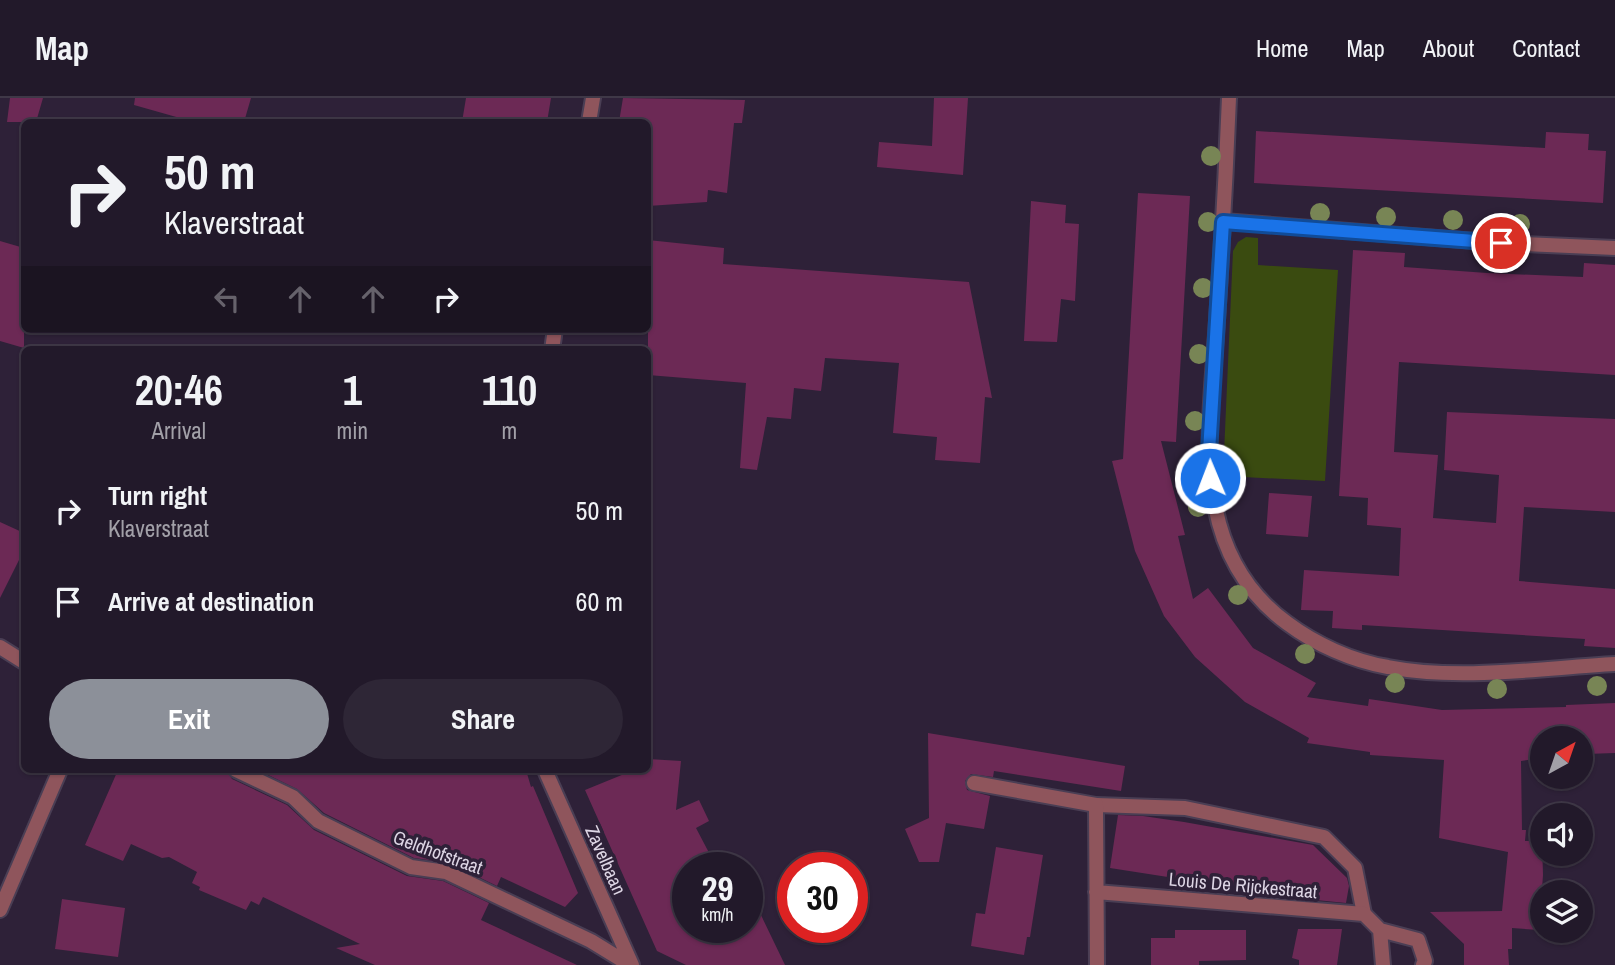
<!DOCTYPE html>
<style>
:root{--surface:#22192a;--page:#2e2636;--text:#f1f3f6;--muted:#a2a0a8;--line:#3f3847;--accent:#8c9099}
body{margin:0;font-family:"Archivo Narrow",sans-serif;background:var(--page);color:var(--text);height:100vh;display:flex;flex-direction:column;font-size:26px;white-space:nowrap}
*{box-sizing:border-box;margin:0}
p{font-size:23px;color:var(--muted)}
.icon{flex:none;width:38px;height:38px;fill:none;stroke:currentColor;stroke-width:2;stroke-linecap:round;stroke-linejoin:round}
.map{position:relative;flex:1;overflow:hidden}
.side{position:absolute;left:21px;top:248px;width:630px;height:427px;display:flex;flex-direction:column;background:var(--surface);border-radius:10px;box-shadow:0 2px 5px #0004,0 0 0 2px var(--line)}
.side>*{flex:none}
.banner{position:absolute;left:21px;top:21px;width:630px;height:214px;border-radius:10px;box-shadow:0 2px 5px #0004,0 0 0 2px var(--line);background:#22192a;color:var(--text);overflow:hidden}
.needle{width:46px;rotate:40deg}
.tools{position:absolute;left:1530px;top:628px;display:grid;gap:14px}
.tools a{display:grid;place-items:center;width:63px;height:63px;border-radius:50%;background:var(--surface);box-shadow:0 2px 5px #0004,0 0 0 2px var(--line);font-size:35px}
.speed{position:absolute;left:672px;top:754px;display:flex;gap:14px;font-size:35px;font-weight:700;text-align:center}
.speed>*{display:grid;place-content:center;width:91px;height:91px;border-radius:50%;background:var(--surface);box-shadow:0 2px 5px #0004,0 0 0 2px var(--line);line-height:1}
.speed small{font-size:18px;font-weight:400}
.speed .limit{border:10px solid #d22;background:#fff;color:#111}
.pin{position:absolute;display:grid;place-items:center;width:60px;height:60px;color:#fff;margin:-30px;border:4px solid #fff;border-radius:50%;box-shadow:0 2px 7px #0007}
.me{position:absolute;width:77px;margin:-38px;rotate:359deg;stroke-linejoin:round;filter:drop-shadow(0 0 5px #0008)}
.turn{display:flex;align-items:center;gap:24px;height:147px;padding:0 28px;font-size:32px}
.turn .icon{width:91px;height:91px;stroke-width:2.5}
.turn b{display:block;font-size:49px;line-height:60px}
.lanes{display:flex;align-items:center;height:66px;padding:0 28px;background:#0003;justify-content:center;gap:35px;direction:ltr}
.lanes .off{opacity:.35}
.eta{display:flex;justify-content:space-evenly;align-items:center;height:119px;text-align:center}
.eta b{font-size:42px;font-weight:800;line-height:49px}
.action{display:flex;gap:14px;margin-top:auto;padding:14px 28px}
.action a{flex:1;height:80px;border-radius:42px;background:var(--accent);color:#fff;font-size:28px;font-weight:800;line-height:80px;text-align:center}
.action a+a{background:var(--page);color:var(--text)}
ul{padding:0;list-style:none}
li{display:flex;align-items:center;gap:21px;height:91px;padding:0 28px}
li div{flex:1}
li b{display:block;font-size:26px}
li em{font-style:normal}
header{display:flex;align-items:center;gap:42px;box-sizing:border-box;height:98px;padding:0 35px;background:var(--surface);border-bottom:2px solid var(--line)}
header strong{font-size:33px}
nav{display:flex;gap:38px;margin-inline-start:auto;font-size:24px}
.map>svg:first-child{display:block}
.green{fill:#3a4b10}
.building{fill:#6c2955}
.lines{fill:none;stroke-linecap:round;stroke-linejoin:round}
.service-casing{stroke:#4a3e54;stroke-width:18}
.minor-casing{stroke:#4a3e54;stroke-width:18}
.service{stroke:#8f555c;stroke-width:14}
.minor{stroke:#8f555c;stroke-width:14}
.tree{fill:#788555}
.route-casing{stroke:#114b97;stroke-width:18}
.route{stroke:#1a73e8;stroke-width:12}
.labels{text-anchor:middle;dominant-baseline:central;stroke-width:7;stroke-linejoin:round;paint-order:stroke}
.street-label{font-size:19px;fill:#ddd5e4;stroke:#2e2138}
</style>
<header>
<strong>Map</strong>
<nav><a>Home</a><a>Map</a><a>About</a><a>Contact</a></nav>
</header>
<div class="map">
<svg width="1615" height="867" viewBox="0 0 1615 867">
<rect width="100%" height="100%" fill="#2e2138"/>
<path class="green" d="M1246,139l12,1v27l80,5 -13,211 -102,-5 10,-225 5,-9z"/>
<path class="building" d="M10,0h33l-7,24h-29z
M135,0h116l-7,24h-50l-60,-17z
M466,0h85l-4,24h-85z
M623,0l122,2 -3,23h-8l-7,70 -19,-3 -1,12 -59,4v-84h-29z
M934,0h34l-5,77 -86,-8 2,-25 53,4z
M1256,33l289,17 1,-16 43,2 -1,16 18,1 -3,52 -349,-20z
M1138,95l52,3 -14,246 -15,-1 24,94 -7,1 15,63 15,-11 45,60 63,35 -9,14 61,9 1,-7 73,11 124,-3v-2l49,-2v50l-29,1v3h-6v-19h-38v20l-21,3 1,69h4l-1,11h17l1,34 -4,55 -27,-2v21h-4l1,16h-45v-21l-34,-32 72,-1 6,-59 -69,-14 5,-78 -74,-5v-3l-63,-9 2,-5 -64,-36 -50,-45 -31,-41 -29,-65 -23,-90 11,-2z
M1031,103l35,4 -1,18 14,1 -4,77 -14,-2 -4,43 -33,-1z
M648,142l76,8 -1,16 246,18 23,116 -7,-1 -5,66 -45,-3 2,-23 -44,-4 6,-70 -74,-5 -4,33 -27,-3 -3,31 -24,-2 -10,53 -17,-2 6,-85 -98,-8z
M0,143l24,7v100l-24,-7z
M1353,152l52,3 -1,14 83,6 96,4 1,-14 31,2v110l-216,-13 -5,90 44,3 -5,63 63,5 3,-48 -55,-5 3,-58 168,7v93l-91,-5 -5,74 96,8v59l-31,-2 1,-7 -223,-14v5l-30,-2 1,-17 -32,-1 3,-40 95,6 2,-48 -34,-3 1,-27 -29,-2z
M1269,395l43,3 -4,41 -42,-3z
M0,424l24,11v17l-24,48z
M928,635l197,33 -4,25 -127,-20 -1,6 -22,-3 -6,7 2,9 23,6 -6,33 -38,-6 -7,39h-20l-14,-33 24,-11z
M648,661l33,2 -5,49 23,-10 10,21 -13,7 21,40h-29v60h59v-42l38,79h-99l-29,-14 -72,-161 49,-20h14z
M118,672h108l6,9 55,26 27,25 93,46 36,5 46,22 -8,17 96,45h-202l-39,-17 24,-4 -97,-47 -4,8 -8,-4 -5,9 -47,-20 1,-3 -8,-4 5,-11 -28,-15 -7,1 -31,-14 -8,17 -38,-16z
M258,672h268l5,17 2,-1 45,107 -13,14 -64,-30 -4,9 -47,-23 -36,-5 -90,-45 -27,-24z
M1118,717l25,1 41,6 129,23 34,33 2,8 -3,17 -30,-3 -206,-32z
M996,749l47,8 -13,82h-3l-3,18 -53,-9 5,-33 9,1z
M62,801l63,9 -7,49 -63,-8z
M1298,831h44l-5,36h-38v-5l-7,-2z
M1175,832h71v30l-47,1v4h-48v-27h24z"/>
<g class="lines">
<g class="service-casing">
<path id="service" d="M1096,707l89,3 139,29 31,31 9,46"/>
</g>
<g class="minor-casing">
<path id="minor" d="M1229,0c-3,74 -7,148 -12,222 -7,108 -30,230 70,303 28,21 65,38 101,44 72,14 154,1 227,-3
M589,24l4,-24
M1223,123l278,22 114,5
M552,252l3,-21
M0,549l24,15
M236,672l57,27 25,24 93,46 35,5 145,69 39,24
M545,672l87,195
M974,685l122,22 1,160
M1096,794l268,22 16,16
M0,812l60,-140
M1383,867l-3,-35 38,10 7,21 -2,4"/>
</g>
<use href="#service" class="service"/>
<use href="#minor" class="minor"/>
</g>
<g class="tree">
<circle cx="1211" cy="58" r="10"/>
<circle cx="1320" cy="115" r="10"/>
<circle cx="1386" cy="119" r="10"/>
<circle cx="1453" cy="122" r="10"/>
<circle cx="1208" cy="124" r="10"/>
<circle cx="1520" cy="126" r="10"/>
<circle cx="1203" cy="190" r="10"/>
<circle cx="1199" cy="256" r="10"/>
<circle cx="1195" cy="323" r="10"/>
<circle cx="1198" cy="409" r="10"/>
<circle cx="1238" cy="497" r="10"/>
<circle cx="1305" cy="556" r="10"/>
<circle cx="1395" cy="585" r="10"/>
<circle cx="1597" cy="588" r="10"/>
<circle cx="1497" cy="591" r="10"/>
</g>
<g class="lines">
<g class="route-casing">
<path id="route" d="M1210,380l-1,-26 14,-230 278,21"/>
</g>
<use href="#route" class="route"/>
</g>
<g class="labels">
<g class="street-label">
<text transform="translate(438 754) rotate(20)">Geldhofstraat</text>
<text transform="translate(606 762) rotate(66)">Zavelbaan</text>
<text transform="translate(1243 787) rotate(5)">Louis De Rijckestraat</text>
</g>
</g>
</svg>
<div class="tools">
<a><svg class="needle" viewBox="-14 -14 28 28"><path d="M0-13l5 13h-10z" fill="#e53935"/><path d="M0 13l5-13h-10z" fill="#a2a0a8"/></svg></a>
<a><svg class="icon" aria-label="sound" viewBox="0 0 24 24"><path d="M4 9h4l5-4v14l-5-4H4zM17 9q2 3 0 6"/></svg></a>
<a><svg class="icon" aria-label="layers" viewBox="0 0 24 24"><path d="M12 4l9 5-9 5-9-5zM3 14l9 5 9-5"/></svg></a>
</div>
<div class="speed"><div>29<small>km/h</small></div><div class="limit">30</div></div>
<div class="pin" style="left:1501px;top:145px;background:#d93025"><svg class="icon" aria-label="arrive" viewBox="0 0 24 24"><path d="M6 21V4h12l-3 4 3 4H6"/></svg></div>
<svg class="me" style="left:1210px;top:380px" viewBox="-20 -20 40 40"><circle r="17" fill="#1a73e8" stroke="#fff" stroke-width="3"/><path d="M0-11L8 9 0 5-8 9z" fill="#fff"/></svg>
<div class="banner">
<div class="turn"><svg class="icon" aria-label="right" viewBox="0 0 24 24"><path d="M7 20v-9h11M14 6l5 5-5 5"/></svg><div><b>50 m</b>Klaverstraat</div></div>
<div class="lanes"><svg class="icon off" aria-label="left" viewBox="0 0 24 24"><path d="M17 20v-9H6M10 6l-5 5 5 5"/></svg><svg class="icon off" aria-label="ahead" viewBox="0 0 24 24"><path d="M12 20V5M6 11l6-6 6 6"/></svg><svg class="icon off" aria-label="ahead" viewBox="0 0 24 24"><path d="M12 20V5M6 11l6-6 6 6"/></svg><svg class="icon" aria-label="right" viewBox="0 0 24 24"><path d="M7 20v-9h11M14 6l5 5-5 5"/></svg></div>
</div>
<section class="side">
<div class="eta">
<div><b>20:46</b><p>Arrival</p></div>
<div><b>1</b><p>min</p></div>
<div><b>110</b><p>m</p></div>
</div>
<ul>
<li><svg class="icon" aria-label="right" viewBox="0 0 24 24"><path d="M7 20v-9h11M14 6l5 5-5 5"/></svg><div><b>Turn right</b><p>Klaverstraat</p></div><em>50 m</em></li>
<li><svg class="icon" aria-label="arrive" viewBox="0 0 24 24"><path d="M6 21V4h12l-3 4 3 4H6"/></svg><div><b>Arrive at destination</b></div><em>60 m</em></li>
</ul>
<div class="action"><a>Exit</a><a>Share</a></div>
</section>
</div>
